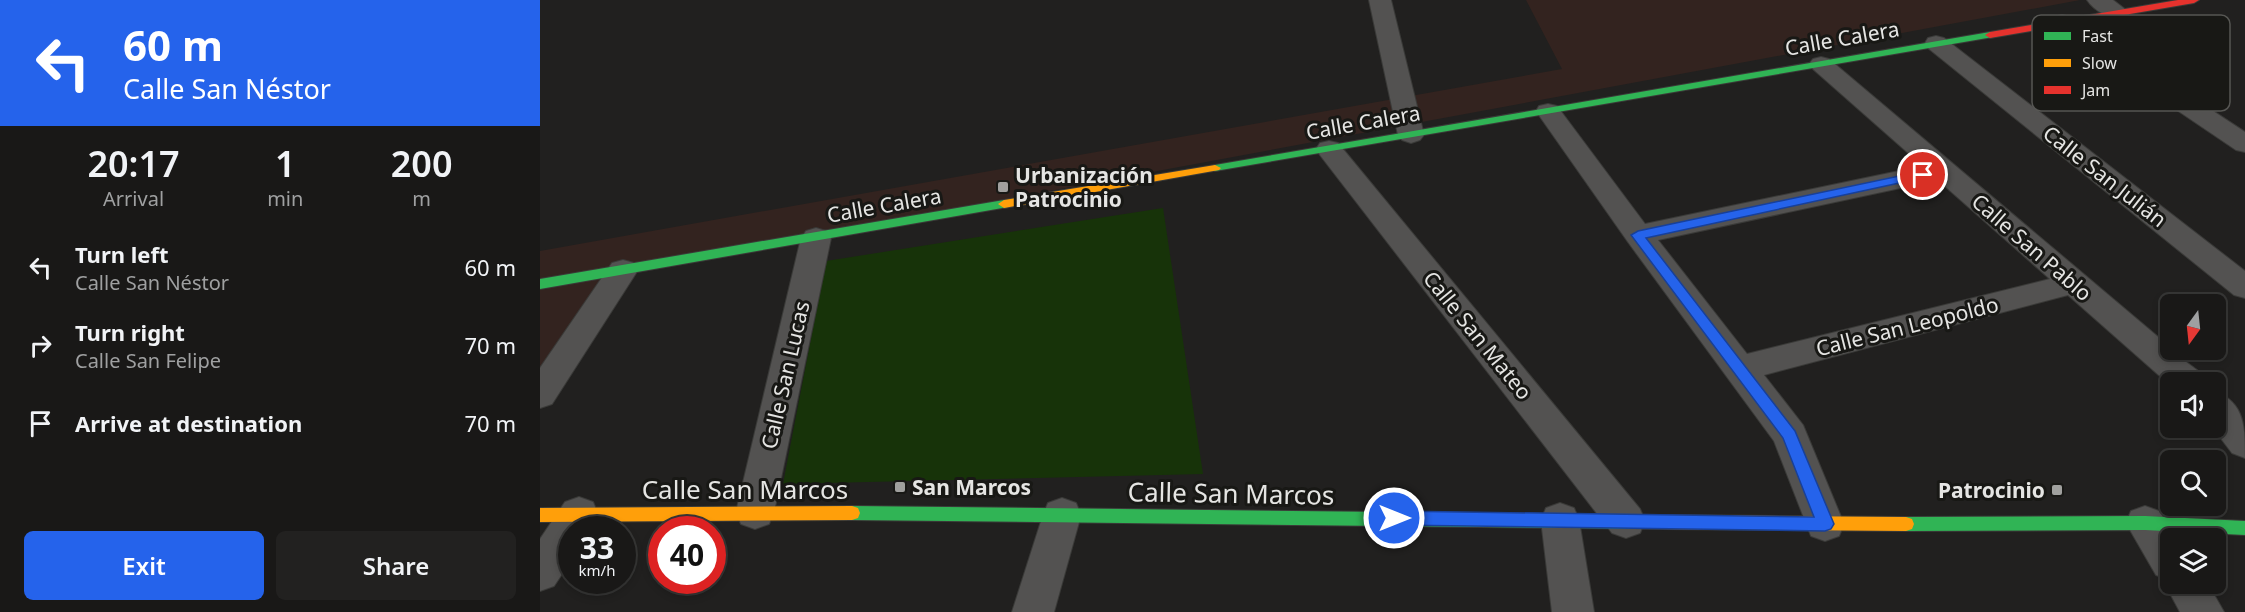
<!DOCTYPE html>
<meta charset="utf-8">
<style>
:root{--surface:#191817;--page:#222120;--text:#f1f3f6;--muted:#9fa0a1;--line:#373736;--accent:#2563eb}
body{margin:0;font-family:"Noto Sans",sans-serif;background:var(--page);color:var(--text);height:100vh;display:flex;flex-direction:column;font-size:22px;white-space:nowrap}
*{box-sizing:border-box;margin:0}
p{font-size:20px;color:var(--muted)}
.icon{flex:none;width:33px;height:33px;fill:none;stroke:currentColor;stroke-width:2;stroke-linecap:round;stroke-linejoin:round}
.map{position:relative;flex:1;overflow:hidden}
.drawer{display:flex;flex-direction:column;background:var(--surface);width:540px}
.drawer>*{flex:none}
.hud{background:#2563eb;color:#fff;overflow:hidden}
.needle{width:39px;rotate:195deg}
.buttons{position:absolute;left:1620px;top:294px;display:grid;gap:12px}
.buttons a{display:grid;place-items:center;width:66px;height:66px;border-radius:9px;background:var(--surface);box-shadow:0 3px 9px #0003,0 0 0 2px var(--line);font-size:30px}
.speed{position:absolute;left:18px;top:516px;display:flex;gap:12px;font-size:30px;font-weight:700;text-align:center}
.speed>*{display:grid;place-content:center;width:78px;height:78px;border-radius:50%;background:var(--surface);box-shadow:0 3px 9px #0003,0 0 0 2px var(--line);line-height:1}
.speed small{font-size:15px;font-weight:400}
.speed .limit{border:9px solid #d22;background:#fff;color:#111}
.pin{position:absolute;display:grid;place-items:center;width:51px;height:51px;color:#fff;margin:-26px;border:3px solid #fff;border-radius:50%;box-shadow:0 2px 6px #0007}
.me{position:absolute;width:66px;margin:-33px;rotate:90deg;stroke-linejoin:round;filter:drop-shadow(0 0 4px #0008)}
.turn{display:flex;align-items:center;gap:21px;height:126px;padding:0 24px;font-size:27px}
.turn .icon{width:78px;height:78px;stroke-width:2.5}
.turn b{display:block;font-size:42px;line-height:51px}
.eta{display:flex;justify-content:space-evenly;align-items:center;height:102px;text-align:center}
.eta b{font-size:36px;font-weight:600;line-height:42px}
.action{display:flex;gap:12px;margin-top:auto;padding:12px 24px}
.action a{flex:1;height:69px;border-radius:9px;background:var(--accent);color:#fff;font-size:24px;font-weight:600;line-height:69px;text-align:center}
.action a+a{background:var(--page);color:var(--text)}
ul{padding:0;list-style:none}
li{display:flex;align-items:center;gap:18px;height:78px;padding:0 24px}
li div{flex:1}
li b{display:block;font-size:22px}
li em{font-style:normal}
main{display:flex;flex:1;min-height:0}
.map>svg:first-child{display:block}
.industrial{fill:#33231f}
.green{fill:#173309}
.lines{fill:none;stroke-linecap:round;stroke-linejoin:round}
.street-casing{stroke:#3a3a38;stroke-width:2}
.fast-casing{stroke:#3a3a38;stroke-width:2}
.slow-casing{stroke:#3a3a38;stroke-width:2}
.jam-casing{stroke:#3a3a38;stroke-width:2}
.street{fill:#535251;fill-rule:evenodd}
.fast{fill:#30b455;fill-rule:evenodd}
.slow{fill:#ff9f0a;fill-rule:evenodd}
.jam{fill:#e5322d;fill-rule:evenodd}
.route{fill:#2563eb;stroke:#184099;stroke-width:1.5}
.poi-dot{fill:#a0a09e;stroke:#181815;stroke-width:2}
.labels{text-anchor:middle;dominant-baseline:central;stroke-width:6;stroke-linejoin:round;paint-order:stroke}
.street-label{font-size:21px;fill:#e5e5e3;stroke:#181815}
.poi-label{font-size:21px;font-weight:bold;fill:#e5e5e3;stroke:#181815;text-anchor:start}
.near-street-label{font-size:26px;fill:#e5e5e3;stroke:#181815}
.key{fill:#181815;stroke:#565653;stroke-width:1.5}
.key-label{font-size:16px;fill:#e5e5e3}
</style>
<main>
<section class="drawer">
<div class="hud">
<div class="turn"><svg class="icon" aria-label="left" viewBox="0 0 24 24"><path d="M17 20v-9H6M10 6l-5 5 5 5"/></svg><div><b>60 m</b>Calle San Néstor</div></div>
</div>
<div class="eta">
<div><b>20:17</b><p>Arrival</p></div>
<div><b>1</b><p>min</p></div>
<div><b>200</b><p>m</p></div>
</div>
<ul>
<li><svg class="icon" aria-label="left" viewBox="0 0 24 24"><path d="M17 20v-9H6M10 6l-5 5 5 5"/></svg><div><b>Turn left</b><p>Calle San Néstor</p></div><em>60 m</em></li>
<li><svg class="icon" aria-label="right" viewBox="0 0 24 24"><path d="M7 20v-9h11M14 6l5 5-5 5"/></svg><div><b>Turn right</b><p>Calle San Felipe</p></div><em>70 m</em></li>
<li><svg class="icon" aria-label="arrive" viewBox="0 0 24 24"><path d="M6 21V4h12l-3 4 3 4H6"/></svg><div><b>Arrive at destination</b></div><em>70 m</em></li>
</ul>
<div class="action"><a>Exit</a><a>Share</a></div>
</section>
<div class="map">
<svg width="1705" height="612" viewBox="0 0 1705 612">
<rect width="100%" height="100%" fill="#21201f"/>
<path class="industrial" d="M986,0h554l-1457,270 -83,125v-144l1022,-182z"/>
<path class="green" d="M623,208l40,266 -420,10 43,-223z"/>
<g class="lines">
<g class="street-casing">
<path id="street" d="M829,0h22l33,135 -4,5 -9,3 -9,-3 -4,-5z
M1547,0h26l17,13 -3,5c-14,3 -32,-6 -40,-18z
M1522,15l8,2 175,115v20l-9,-2 -182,-123 -3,-5 3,-5z
M1396,36l8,2 301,233v27l-11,-3 -306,-247 -3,-5 3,-5z
M1281,57l8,2 341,288v3l31,23 5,9h-36v3l-102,-90 -304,80 39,50 41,99 -5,12 -14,5 -14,-5 -37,-95 -146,-199 -92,-131 3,-5 9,-2 9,2 88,118 278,-58 -110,-97 -4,-5 4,-5zM1398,180l112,99 -303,75 -89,-114z
M789,141l9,2 302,366 5,12 -5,12 -14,5 -14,-5 -292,-378 -4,-6 4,-6z
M276,228l10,3 5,7 -57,274 -5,12 -14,5 -14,-5 -5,-12 65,-274 5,-7z
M83,260l11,3 4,7 -86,134 -12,4v-40l72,-105z
M1676,392c29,11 29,36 29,66l-13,-5 -19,-25h3z
M39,497l14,5 5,12 -8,16h-18v29l-18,27 -14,5v-52l25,-37z
M522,498l14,5 5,12 -27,97h-42l31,-97 5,-12z
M1020,503l14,5 5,12 15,92h-42l-11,-92 5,-12z
M1605,506l14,5 18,27h-7v46h38l16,28h-44l-15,-28 2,-5 -11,-4 -30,-52 5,-12z"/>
</g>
<g class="fast-casing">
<path id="fast" d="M1450,32l3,1v4l-778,134 -6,-3 6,-3z
M464,200l4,1 2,3 -2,3 -468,82v-10z
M312,506l810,9 6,2 2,5 -2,5 -6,2 -810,-9 -6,-2 -2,-5 2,-5z
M1605,516l100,5v14l-100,-5 -239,1 -6,-2 -2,-5 2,-5 6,-2z"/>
</g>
<g class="slow-casing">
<path id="slow" d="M675,165l6,3 -2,2 -215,38 -6,-4 6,-4z
M312,506l6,2 2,5 -2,5 -6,2 -312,2v-14z
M1122,515l244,2 6,2 2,5 -2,5 -6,2 -244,-2 -6,-2 -2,-5 2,-5z"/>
</g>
<g class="jam-casing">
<path id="jam" d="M1638,0h21l-5,3 -204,35 -5,-3 5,-3z"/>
</g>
<use href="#street" class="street"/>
<use href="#fast" class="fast"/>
<use href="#slow" class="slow"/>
<use href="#jam" class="jam"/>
</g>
<path class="route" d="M1383,171l5,4 -1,2 -281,61 149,193 39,93 -3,5 -6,2 -431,-6 -6,-2 -3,-5 3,-5 6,-2 420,6 -31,-79 -152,-203 7,-4z"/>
<g class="poi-dot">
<rect x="457" y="181" width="12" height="12" rx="3"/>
<rect x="354" y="481" width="12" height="12" rx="3"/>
<rect x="1511" y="484" width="12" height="12" rx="3"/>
</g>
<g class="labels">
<g class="street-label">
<text transform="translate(1302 38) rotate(-10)">Calle Calera</text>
<text transform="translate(823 122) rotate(-10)">Calle Calera</text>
<text transform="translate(1565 176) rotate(38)">Calle San Julián</text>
<text transform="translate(344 205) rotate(-10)">Calle Calera</text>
<text transform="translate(1492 247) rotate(41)">Calle San Pablo</text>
<text transform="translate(1367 326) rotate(-14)">Calle San Leopoldo</text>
<text transform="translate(938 335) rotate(51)">Calle San Mateo</text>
<text transform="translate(245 375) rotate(-77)">Calle San Lucas</text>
</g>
<g class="poi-label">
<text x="475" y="175">Urbanización<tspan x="475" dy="24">Patrocinio</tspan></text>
<text x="372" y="487">San Marcos</text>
<text x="1505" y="490" text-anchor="end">Patrocinio</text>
</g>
<g class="near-street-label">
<text x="205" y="489">Calle San Marcos</text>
<text transform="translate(691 493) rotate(1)">Calle San Marcos</text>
</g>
</g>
<rect x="1492" y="15" width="198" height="96" rx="9" class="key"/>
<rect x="1504" y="32" width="27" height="8" fill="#30b455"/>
<rect x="1504" y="59" width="27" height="8" fill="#ff9f0a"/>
<rect x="1504" y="86" width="27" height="8" fill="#e5322d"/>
<g class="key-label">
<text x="1542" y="42">Fast</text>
<text x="1542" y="69">Slow</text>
<text x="1542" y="96">Jam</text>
</g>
</svg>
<div class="buttons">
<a><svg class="needle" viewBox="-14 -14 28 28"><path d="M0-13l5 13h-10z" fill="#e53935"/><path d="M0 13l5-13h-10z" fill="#9fa0a1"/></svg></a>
<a><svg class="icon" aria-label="sound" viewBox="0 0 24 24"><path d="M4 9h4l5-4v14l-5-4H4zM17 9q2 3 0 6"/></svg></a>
<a><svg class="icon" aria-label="search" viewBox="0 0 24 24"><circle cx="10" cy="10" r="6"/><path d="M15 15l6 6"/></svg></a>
<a><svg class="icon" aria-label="layers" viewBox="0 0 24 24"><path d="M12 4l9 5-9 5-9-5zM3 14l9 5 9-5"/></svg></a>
</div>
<div class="speed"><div>33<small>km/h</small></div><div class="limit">40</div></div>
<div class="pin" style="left:1383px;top:175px;background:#d93025"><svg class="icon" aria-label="arrive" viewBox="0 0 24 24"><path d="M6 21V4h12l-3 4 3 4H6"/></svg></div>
<svg class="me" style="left:854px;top:518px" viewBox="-20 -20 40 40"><circle r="17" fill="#2563eb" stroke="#fff" stroke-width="3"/><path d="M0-11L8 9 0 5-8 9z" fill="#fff"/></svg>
</div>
</main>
